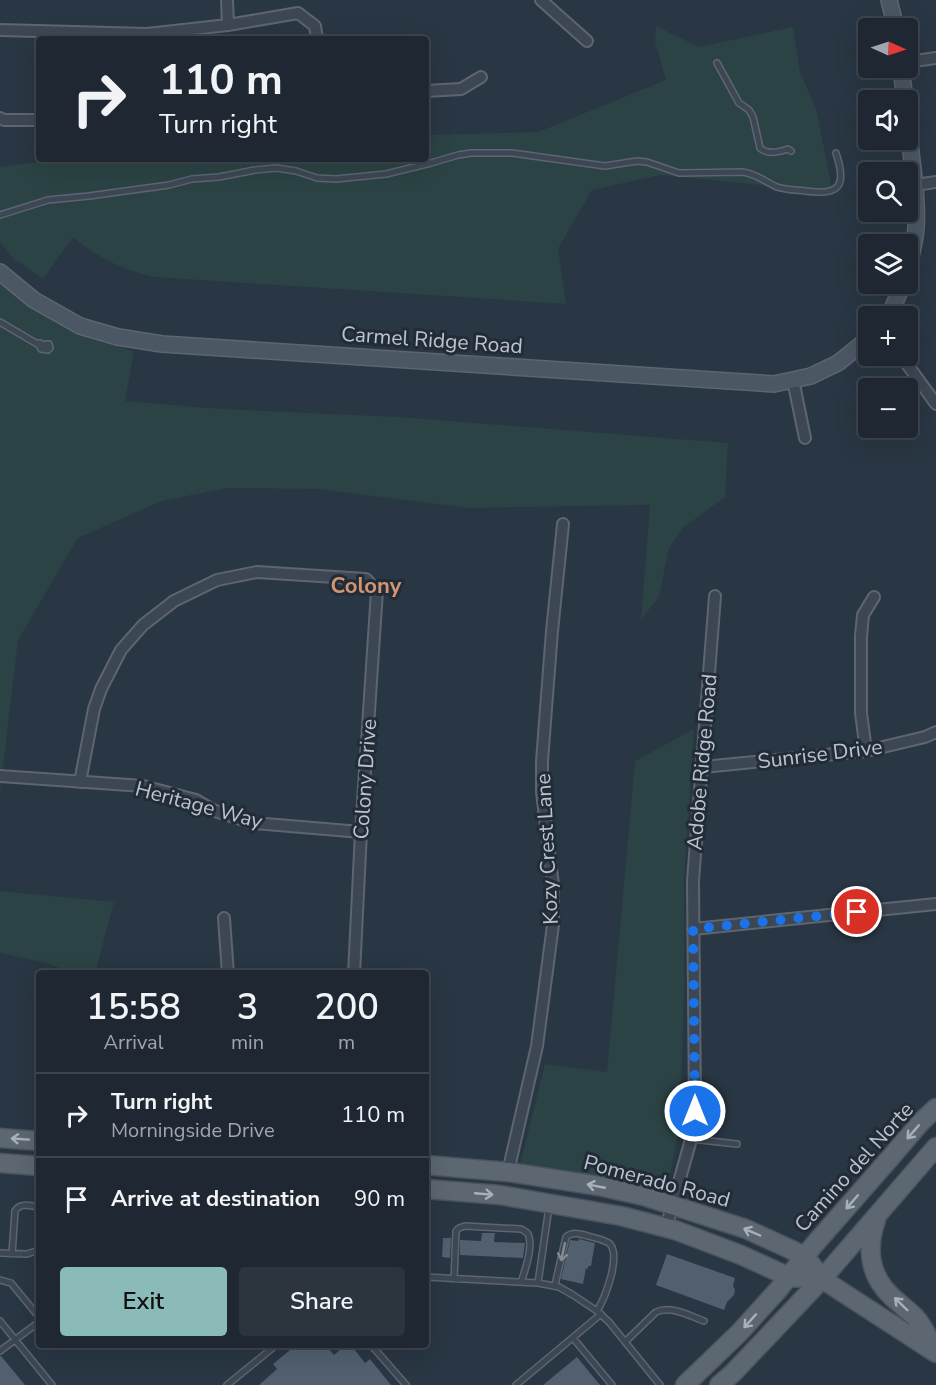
<!DOCTYPE html>
<meta charset="utf-8">
<style>
:root{--surface:#1f2832;--page:#2c343e;--text:#f1f3f6;--muted:#a1a6ac;--line:#3c444d;--accent:#8bbbb9}
body{margin:0;font-family:"Nunito Sans",sans-serif;background:var(--page);color:var(--text);height:100vh;display:flex;flex-direction:column;font-size:22px;white-space:nowrap}
*{box-sizing:border-box;margin:0}
p{font-size:20px;color:var(--muted)}
.icon{flex:none;width:33px;height:33px;fill:none;stroke:currentColor;stroke-width:2;stroke-linecap:round;stroke-linejoin:round}
.map{position:relative;flex:1;overflow:hidden}
.sheet{position:absolute;left:36px;top:970px;width:393px;height:378px;display:flex;flex-direction:column;background:var(--surface);border-radius:6px;box-shadow:0 6px 24px #0002,0 0 0 2px var(--line)}
.sheet>*{flex:none}
.guide{position:absolute;left:36px;top:36px;width:393px;height:126px;border-radius:6px;box-shadow:0 6px 24px #0002,0 0 0 2px var(--line);background:#1f2832;color:var(--text);overflow:hidden}
.needle{width:39px;rotate:93deg}
.buttons{position:absolute;left:858px;top:18px;display:grid;gap:12px}
.buttons a{display:grid;place-items:center;width:60px;height:60px;border-radius:6px;background:var(--surface);box-shadow:0 6px 24px #0002,0 0 0 2px var(--line);font-size:30px}
.pin{position:absolute;display:grid;place-items:center;width:51px;height:51px;color:#fff;margin:-26px;border:3px solid #fff;border-radius:50%;box-shadow:0 2px 6px #0007}
.me{position:absolute;width:66px;margin:-33px;rotate:0deg;stroke-linejoin:round;filter:drop-shadow(0 0 4px #0008)}
.turn{display:flex;align-items:center;gap:21px;height:126px;padding:0 24px;font-size:27px}
.turn .icon{width:78px;height:78px;stroke-width:2.5}
.turn b{display:block;font-size:42px;line-height:51px}
.eta{display:flex;justify-content:space-evenly;align-items:center;height:102px;text-align:center}
.eta b{font-size:36px;font-weight:600;line-height:42px}
.button{display:flex;gap:12px;margin-top:auto;padding:12px 24px}
.button a{flex:1;height:69px;border-radius:6px;background:var(--accent);color:#111;font-size:24px;font-weight:600;line-height:69px;text-align:center}
.button a+a{background:var(--page);color:var(--text)}
ul{padding:0;list-style:none}
li{display:flex;align-items:center;gap:18px;height:84px;padding:0 24px;border-top:2px solid var(--line)}
li div{flex:1}
li b{display:block;font-size:22px}
li em{font-style:normal}
.map>svg:first-child{display:block}
.green{fill:#2b4344}
.building{fill:#525f6e}
.lines{fill:none;stroke-linecap:round;stroke-linejoin:round}
.lane-casing{stroke:#5c6570;stroke-width:8}
.street-casing{stroke:#5c6570;stroke-width:14}
.secondary-casing{stroke:#5c6570;stroke-width:18}
.primary-casing{stroke:#4a535f;stroke-width:21}
.lane{stroke:#3d4753;stroke-width:5}
.street{stroke:#3d4753;stroke-width:10}
.secondary{stroke:#4c5765;stroke-width:15}
.primary{stroke:#5c6772;stroke-width:18}
.oneway{stroke:#a8b1ba}
.oneway2{stroke:#828b96}
.route{stroke:#1a73e8;stroke-width:10;stroke-dasharray:0 18}
.labels{text-anchor:middle;dominant-baseline:central;stroke-width:6;stroke-linejoin:round;paint-order:stroke}
.street-label{font-size:21px;fill:#bbc3cc;stroke:#222c38}
.neighbourhood-label{font-size:22px;font-weight:bold;fill:#d29570;stroke:#222c38}
</style>
<div class="map">
<svg width="936" height="1385" viewBox="0 0 936 1385">
<rect width="100%" height="100%" fill="#293643"/>
<path class="green" d="M656,26l43,21 94,-20 7,45 17,40 16,83 -81,-11 -92,-9 -68,15 -34,59 8,55 -411,-27c-30,-6 -59,-20 -82,-40l-30,42 -29,-20 -14,-16v-76l61,-8h365v-24l112,-3 128,-52 -11,-38z
M0,280l68,48 66,24 -9,49 96,8 178,8 329,26 -3,54 -41,30 -15,21 -10,49 -18,23 9,-115 -181,3 -152,-19 -90,-1 -65,13 -84,37 -60,102 -18,153z
M694,729l-10,150v116l-4,129 -13,66 -147,-25 25,-101 62,8 28,-311z
M0,891l114,11 -19,71h-22l-26,-10 -47,-10z"/>
<path class="building" d="M482,1233h13l-1,9 31,1 -2,15 -63,-3v-15l21,1z
M443,1238h8l-1,20 -8,-1z
M579,1239l16,4 -4,23h-3v3l-2,-1 -3,16 -22,-5 9,-39 8,1z
M667,1254l68,24 -2,8 2,4 -1,5 -7,7 -3,8 -68,-25z
M295,1346h31l8,9 8,-7 12,1 11,14 5,-4 21,26h-132l18,-16 -4,-5z
M0,1356h1l24,29h-25z
M577,1357l23,28h-57z"/>
<g class="lines">
<g class="lane-casing">
<path id="lane" d="M717,63l22,40 10,7 4,7 7,31c8,7 19,4 28,1l3,2
M0,215l48,-15 41,-4 80,-11 23,-6 27,-2 36,-7 21,-2 20,3 21,7 19,1 50,-5 45,-11 27,-8 13,-2h41l93,13 32,-5 10,1 32,11 64,-1c13,2 23,10 34,15 9,3 19,3 28,4 35,5 42,-5 31,-38
M0,322l39,23 2,4 7,1 2,-2 -1,-4h-3v3l-6,-4
M691,1139l46,5
M0,1253l27,1 12,-4
M12,1254l3,-43c5,-9 16,-5 24,-4
M426,1277l112,6 21,4 14,8 24,16 12,11 51,63
M454,1279l2,-48 3,-3 6,-2 56,3c3,2 5,2 7,5 6,12 -3,37 -7,48
M0,1280l11,3 28,34
M538,1283l11,-76
M555,1285l11,-48c7,-6 14,-3 22,-1 6,2 18,4 22,8 11,13 -5,54 -13,67
M0,1321l52,64
M573,1338l39,47
M626,1341l30,-29c15,-7 34,4 48,9
M372,1346l34,39
M0,1351l39,-29
M227,1385l48,-39
M516,1385l85,-71"/>
</g>
<g class="street-casing">
<path id="street" d="M227,0l1,25
M541,0l46,41
M0,30l147,4 81,-9 70,-12 17,13 2,13
M908,62l28,-4
M426,91l35,-2 20,-12
M0,118l4,2h35
M915,185l21,-3
M901,356l35,48
M793,380l12,58
M866,751l-5,-38v-77l2,-21 11,-18
M703,767l163,-16 59,-14 11,-5
M0,776l143,10 53,14 19,11 38,12 108,9
M80,782l14,-73 7,-20 20,-39 22,-25 31,-24 43,-21 40,-8 109,7 11,12 -16,241 -7,142
M224,918l4,56
M693,929l243,-25
M508,1172l29,-126 16,-121v-40l-11,-93v-31l10,-130 11,-107
M666,1228l24,-85 5,-32 -2,-230 22,-285"/>
</g>
<g class="secondary-casing">
<path id="secondary" d="M889,0l7,28
M901,68l4,32
M908,125c3,34 10,69 8,103 -1,14 -5,27 -8,41
M0,272l34,28 46,26 38,11 44,7 612,40 37,-8 27,-13 30,-24
M889,316l14,-32"/>
</g>
<g class="primary-casing">
<path id="primary" d="M0,1138l39,3
M0,1163l39,3
M426,1165l82,7 91,14 45,10 102,33 59,27 17,23 114,74
M426,1189l74,6 121,21 54,14 66,25 48,22 33,2
M876,1220c-8,23 -8,48 8,68 8,11 21,19 31,29 9,10 14,21 18,33
M685,1385l55,-53 38,-42 35,-44 78,-89 30,-35 15,-14
M719,1385l14,-12 89,-94 114,-132"/>
</g>
<use href="#lane" class="lane"/>
<use href="#street" class="street"/>
<use href="#secondary" class="secondary"/>
<use href="#primary" class="primary"/>
</g>
<defs><path id="oneway-shaft" d="M-6 0H5M1.5-3L5.5 0L1.5 3" fill="none" stroke-width="1.6" stroke-linecap="round" stroke-linejoin="round" transform="scale(1.5)"/></defs>
<g class="oneway">
<use href="#oneway-shaft" transform="translate(913 1132) rotate(131)"/>
<use href="#oneway-shaft" transform="translate(20 1139) rotate(-176)"/>
<use href="#oneway-shaft" transform="translate(596 1186) rotate(-169)"/>
<use href="#oneway-shaft" transform="translate(484 1194) rotate(5)"/>
<use href="#oneway-shaft" transform="translate(852 1202) rotate(131)"/>
<use href="#oneway-shaft" transform="translate(752 1232) rotate(-157)"/>
<use href="#oneway-shaft" transform="translate(901 1304) rotate(-136)"/>
<use href="#oneway-shaft" transform="translate(750 1321) rotate(132)"/>
</g>
<use class="oneway2" href="#oneway-shaft" transform="translate(563 1252) rotate(102)"/>
<g class="lines">
<path class="route" d="M695,1111l-2,-182 164,-17"/>
</g>
<g class="labels">
<g class="street-label">
<text transform="translate(432 340) rotate(4)">Carmel Ridge Road</text>
<text transform="translate(820 754) rotate(-7)">Sunrise Drive</text>
<text transform="translate(702 762) rotate(-85)">Adobe Ridge Road</text>
<text transform="translate(365 779) rotate(-86)">Colony Drive</text>
<text transform="translate(199 805) rotate(15)">Heritage Way</text>
<text transform="translate(547 849) rotate(-93)">Kozy Crest Lane</text>
<text transform="translate(854 1167) rotate(-48)">Camino del Norte</text>
<text transform="translate(657 1181) rotate(15)">Pomerado Road</text>
</g>
<g class="neighbourhood-label">
<text x="366" y="586">Colony</text>
</g>
</g>
</svg>
<div class="buttons">
<a><svg class="needle" viewBox="-14 -14 28 28"><path d="M0-13l5 13h-10z" fill="#e53935"/><path d="M0 13l5-13h-10z" fill="#a1a6ac"/></svg></a>
<a><svg class="icon" aria-label="sound" viewBox="0 0 24 24"><path d="M4 9h4l5-4v14l-5-4H4zM17 9q2 3 0 6"/></svg></a>
<a><svg class="icon" aria-label="search" viewBox="0 0 24 24"><circle cx="10" cy="10" r="6"/><path d="M15 15l6 6"/></svg></a>
<a><svg class="icon" aria-label="layers" viewBox="0 0 24 24"><path d="M12 4l9 5-9 5-9-5zM3 14l9 5 9-5"/></svg></a>
<a>+</a>
<a>−</a>
</div>
<div class="pin" style="left:857px;top:912px;background:#d93025"><svg class="icon" aria-label="arrive" viewBox="0 0 24 24"><path d="M6 21V4h12l-3 4 3 4H6"/></svg></div>
<svg class="me" style="left:695px;top:1111px" viewBox="-20 -20 40 40"><circle r="17" fill="#1a73e8" stroke="#fff" stroke-width="3"/><path d="M0-11L8 9 0 5-8 9z" fill="#fff"/></svg>
<div class="guide">
<div class="turn"><svg class="icon" aria-label="right" viewBox="0 0 24 24"><path d="M7 20v-9h11M14 6l5 5-5 5"/></svg><div><b>110 m</b>Turn right</div></div>
</div>
<section class="sheet">
<div class="eta">
<div><b>15:58</b><p>Arrival</p></div>
<div><b>3</b><p>min</p></div>
<div><b>200</b><p>m</p></div>
</div>
<ul>
<li><svg class="icon" aria-label="right" viewBox="0 0 24 24"><path d="M7 20v-9h11M14 6l5 5-5 5"/></svg><div><b>Turn right</b><p>Morningside Drive</p></div><em>110 m</em></li>
<li><svg class="icon" aria-label="arrive" viewBox="0 0 24 24"><path d="M6 21V4h12l-3 4 3 4H6"/></svg><div><b>Arrive at destination</b></div><em>90 m</em></li>
</ul>
<div class="button"><a>Exit</a><a>Share</a></div>
</section>
</div>
